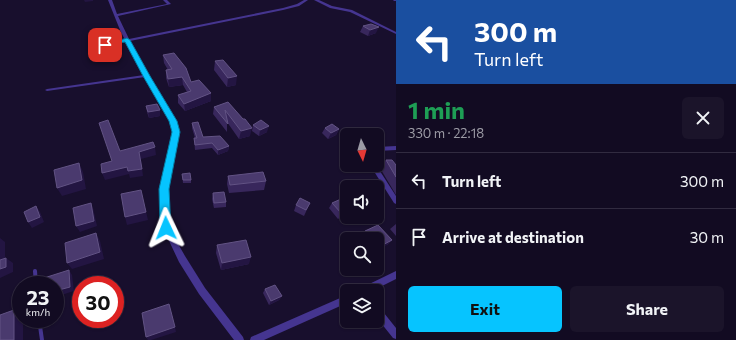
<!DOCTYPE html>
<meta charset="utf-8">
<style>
:root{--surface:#120b22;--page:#1b142a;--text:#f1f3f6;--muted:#9c9ba5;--line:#312b40;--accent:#06c4ff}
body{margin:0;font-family:Commissioner,sans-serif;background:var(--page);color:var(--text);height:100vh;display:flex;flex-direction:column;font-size:15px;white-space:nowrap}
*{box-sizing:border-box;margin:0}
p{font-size:13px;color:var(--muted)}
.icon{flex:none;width:22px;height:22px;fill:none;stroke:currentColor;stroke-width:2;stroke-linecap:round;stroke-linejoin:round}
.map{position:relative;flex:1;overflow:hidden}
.drawer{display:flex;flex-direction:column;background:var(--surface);width:340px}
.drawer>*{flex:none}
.guide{background:#1a4fa0;color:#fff;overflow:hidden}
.needle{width:26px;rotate:175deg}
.fabs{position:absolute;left:340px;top:128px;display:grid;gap:8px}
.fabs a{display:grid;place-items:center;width:44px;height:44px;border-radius:6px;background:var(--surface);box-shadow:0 1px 3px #0004,0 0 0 1px var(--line);font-size:20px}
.speed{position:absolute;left:12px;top:276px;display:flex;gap:8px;font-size:20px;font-weight:700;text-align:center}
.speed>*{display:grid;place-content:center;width:52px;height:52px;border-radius:50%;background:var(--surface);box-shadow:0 1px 3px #0004,0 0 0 1px var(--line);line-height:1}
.speed small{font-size:10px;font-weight:400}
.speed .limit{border:6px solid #d22;background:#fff;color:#111}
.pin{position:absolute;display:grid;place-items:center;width:34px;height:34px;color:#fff;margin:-17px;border-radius:8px;box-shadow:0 2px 6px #0006}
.me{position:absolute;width:44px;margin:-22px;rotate:358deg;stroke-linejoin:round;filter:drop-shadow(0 0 3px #0008)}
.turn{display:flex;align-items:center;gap:14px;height:84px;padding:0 12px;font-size:18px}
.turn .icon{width:52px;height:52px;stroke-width:2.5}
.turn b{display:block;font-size:28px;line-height:34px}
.round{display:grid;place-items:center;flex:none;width:42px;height:42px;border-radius:6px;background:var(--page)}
.head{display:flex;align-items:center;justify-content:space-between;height:68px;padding:0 12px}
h1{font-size:24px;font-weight:700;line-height:30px;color:#1e9e55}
.button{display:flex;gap:8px;margin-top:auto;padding:8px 12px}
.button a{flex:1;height:46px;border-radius:6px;background:var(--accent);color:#111;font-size:16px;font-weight:700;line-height:46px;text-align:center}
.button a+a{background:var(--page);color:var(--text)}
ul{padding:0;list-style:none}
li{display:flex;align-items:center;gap:12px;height:56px;padding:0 12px;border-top:1px solid var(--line)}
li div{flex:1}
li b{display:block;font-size:15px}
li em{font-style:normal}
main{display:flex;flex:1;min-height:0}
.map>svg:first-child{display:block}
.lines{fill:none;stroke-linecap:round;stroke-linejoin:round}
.service{stroke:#453590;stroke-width:4}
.minor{fill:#453590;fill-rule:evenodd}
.wall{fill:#38275c}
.shaded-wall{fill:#231542}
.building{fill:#4a3a6e;stroke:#625384}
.route{fill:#06c4ff;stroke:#047fa6}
</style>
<main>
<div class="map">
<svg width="396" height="340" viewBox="0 0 396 340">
<rect width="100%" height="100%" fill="#180f2d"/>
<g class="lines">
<path class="service" d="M35,271l1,14
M39,319l3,21"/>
<path class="minor" d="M108,0h4l5,14 50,-10 -4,-4h4l4,4 -53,12 11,23 154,-31 14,-4 7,-4h4l-9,6 -16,4 -153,31 13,25 33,55 3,11 -12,57 2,39 16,28 20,32 38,49 1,3h-10l-35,-46 -20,-32 -16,-34 -2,-39 12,-57 -3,-11 -25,-44 -98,14 -2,-1 2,-1 97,-14 -18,-33 -21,4 -2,-1 22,-5 -5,-10z
M314,0h5l13,6 20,4 44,22v2l-46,-22 -20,-4z
M393,0h3v1h-2z
M344,128l11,6 1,1c-6,0 -11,0 -15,-5z
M396,146v4l-19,1v-4z
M370,165h6l20,31v8l-2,-1z
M396,271v8l-24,12h-12l1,-3z
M347,295v8l-83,37h-14l1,-3z
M377,307l3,1 16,20v11l-3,-1 -16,-20z"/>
</g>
<path class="wall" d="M363,26l13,7 -8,3 -8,-4z
M163,55l28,27 20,11v8l-26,10 -7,-8v-8l9,-3 -4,-7 -14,2 -3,-9v-8h2l-4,-7z
M215,61l21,24 -9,2 -13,-17z
M228,102l22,34 -11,3 -12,-17v10l-14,-18 1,-7z
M146,106l14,10 -11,2 -2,-6z
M192,123l11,14 26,9 -1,5 -10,4 -6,-7 -17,2 -1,-12h1l-3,-10z
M253,125l14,7 -8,4 -7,-5z
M325,128l14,1 -3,6 -8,4 -6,-6z
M347,137v15h-3l-5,-8 3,-6z
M386,160l10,5v30l-16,-27z
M182,174l9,6v3h-8z
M228,176l38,5 -2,9 -35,3 -2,-9z
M213,193l13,9v5l-12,1 -2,-9z
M310,203l-6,13 -10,-5 2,-6z
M332,203l15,3v10l-9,3 -9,-11z
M396,224v12l-6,-7z
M365,231l27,9 -5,5 -10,-6h-14l-3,-3z
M217,245l32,19 -28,6 -5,-17z
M265,289l17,7 -3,4 -10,5 -6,-12z"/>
<path class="shaded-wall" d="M84,0h9v1l-8,1z
M379,27l-3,6 -8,3 2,-6z
M237,76l-1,9 -9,2 1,-9z
M182,77l1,8 -14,2 -1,-8z
M211,93v8l-26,10 -1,-7z
M160,110v6l-11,2 -1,-6z
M269,126l-2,6 -8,4 1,-6z
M252,128l-2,8 -11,3 2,-8z
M339,129l-3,6 -8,4 3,-6z
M229,146l-1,5 -10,4v-5z
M155,147l1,8 -15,4 2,17 -13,2 -1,-4 -24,6 -3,-7 37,-21z
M79,163l4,9 3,17 -24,7 -5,-8z
M141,190l7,30 -21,5 -2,-8z
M91,203l2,5 4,18 -17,6 -4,-6z
M36,206l4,6 4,10 -12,6 -4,-6z
M347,212v4l-9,3 4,-5z
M96,233l4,8 4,18 -32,10 -5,-6z
M0,238l5,4v24l-5,-4z
M392,240l-5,5 -10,5v-2z
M251,257l-2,7 -28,6 1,-7z
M6,258l7,5v9l-13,6v-9z
M69,270l3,5 2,16 -19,6v-6z
M282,296l-3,4 -10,5 2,-4z
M14,310l7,4v5h2v21h-9z
M175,327l1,5 -25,8h-3l-2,-3z"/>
<path class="building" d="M371,24l8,3 -9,3 -7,-4z
M174,53l12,15 5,14 8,-2 12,13 -27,11 -6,-9 13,-4 -9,-14 -14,2 -2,-9 6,-1 -9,-14z
M223,60l14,16 -9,2 -13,-17z
M228,102l15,17h2l7,9 -11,3 -16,-21 3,14 -14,-17z
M157,104l3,6 -12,2 -2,-6z
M108,120l12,31 33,-9 2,5 -16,5 3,17 -14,2 -1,-4 -25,6 -1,-9 11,-3 -13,-38z
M261,120l8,6 -9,4 -7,-5z
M198,122l5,15 17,-1 9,10 -11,4 -6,-7 -17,2 -1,-7h3l-5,-15z
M332,124l7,5 -8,4 -6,-5z
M347,137v9l-5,-8z
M386,160h6l4,5v12z
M79,163l3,17 -25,8 -3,-18z
M263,172l3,9 -36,4 -2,-9z
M190,173l1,7h-8l-1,-6z
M141,190l5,22 -21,5 -4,-23z
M224,192l2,10 -12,1 -1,-10z
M300,198l10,5 -4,7 -10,-5z
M341,199l6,7v6l-5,2 -10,-11z
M91,203l3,18 -18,5 -3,-18z
M36,206l4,11 -12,5 -4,-10z
M378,225l14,15 -15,8v-9h-5l-7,-8z
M96,233l4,19 -33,11 -2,-20z
M246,240l5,17 -29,6 -5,-18z
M377,250l4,4 -4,3z
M6,258v9l-6,2v-9z
M69,270l1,17 -15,4v-6h-11v-7z
M275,285l7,11 -11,5 -6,-12z
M169,304l6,23 -29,10 -4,-24z
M14,310v30h-14v-25z"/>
<path class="route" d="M127,38l3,2 20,36 27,45 3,11 -11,57 2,39 -2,4 -3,1 -4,-1 -2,-4 -1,-39 13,-57 -3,-11 -26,-45 -18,-34 -20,4 -3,-1z"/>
</svg>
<div class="fabs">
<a><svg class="needle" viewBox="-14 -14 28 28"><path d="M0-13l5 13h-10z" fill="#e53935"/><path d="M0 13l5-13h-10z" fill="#9c9ba5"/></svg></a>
<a><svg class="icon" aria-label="sound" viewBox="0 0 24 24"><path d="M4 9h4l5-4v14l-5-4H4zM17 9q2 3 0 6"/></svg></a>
<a><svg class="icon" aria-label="search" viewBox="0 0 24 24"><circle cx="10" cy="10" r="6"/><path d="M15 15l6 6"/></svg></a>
<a><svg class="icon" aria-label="layers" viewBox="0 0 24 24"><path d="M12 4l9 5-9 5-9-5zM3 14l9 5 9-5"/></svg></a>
</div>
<div class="speed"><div>23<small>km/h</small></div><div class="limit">30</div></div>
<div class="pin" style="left:105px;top:45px;background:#d93025"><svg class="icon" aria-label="arrive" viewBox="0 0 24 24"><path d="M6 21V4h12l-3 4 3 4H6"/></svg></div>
<svg class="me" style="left:166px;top:228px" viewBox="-20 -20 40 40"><path d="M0-17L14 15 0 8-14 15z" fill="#06c4ff" stroke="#fff" stroke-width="4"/></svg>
</div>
<section class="drawer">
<div class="guide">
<div class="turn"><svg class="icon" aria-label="left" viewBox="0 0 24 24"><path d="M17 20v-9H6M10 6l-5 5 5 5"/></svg><div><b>300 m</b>Turn left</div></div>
</div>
<div class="head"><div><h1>1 min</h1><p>330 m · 22:18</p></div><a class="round"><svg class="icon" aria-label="close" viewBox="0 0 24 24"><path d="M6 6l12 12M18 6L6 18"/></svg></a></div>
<ul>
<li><svg class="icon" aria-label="left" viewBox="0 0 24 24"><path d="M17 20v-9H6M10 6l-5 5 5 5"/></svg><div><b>Turn left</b></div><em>300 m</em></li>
<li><svg class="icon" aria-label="arrive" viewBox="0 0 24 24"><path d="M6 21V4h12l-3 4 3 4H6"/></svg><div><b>Arrive at destination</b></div><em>30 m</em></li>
</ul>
<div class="button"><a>Exit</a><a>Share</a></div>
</section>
</main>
